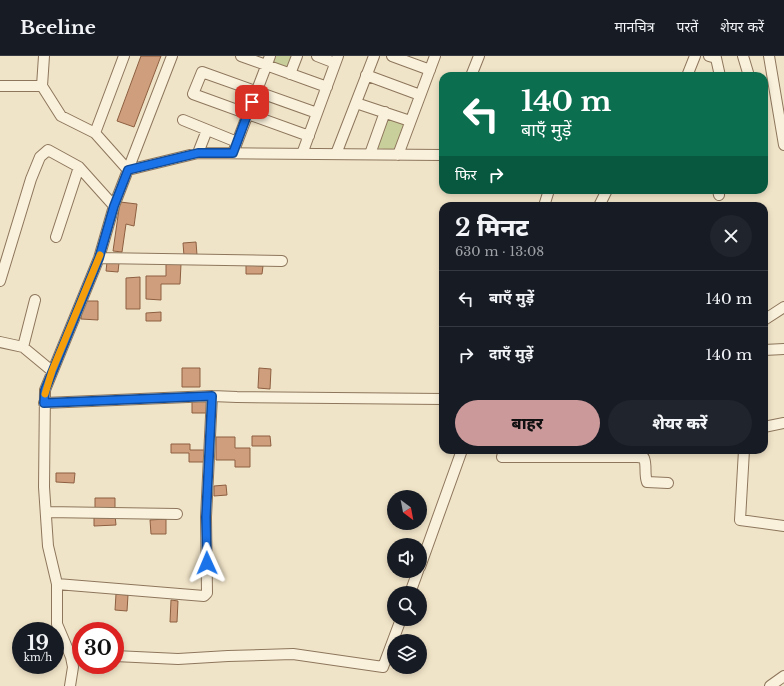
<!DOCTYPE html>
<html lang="hi">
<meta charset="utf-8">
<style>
:root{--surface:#171b24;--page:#20242c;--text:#f1f3f6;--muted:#9ea1a6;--line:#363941;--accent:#cc999b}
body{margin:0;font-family:"Libre Baskerville","Noto Sans Devanagari",serif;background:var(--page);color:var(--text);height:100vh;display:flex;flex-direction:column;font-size:15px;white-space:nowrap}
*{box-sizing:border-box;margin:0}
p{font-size:13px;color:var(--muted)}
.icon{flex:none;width:22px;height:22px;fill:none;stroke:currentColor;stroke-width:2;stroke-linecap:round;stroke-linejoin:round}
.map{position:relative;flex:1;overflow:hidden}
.sheet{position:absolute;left:439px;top:146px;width:329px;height:252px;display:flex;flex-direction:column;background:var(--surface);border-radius:12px;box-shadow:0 2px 6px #0003}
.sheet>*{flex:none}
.guide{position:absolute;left:439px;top:16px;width:329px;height:122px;border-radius:12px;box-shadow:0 2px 6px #0003;background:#0b6e4f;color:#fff;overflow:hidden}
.needle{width:26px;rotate:148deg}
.tools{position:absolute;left:387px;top:434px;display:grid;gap:8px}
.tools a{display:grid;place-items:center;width:40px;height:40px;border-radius:50%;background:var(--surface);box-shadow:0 2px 6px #0003;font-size:20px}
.speed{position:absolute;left:12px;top:566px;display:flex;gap:8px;font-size:20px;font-weight:700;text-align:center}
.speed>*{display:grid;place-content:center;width:52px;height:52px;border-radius:50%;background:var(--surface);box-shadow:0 2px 6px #0003;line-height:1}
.speed small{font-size:10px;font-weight:400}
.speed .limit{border:6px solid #d22;background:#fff;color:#111}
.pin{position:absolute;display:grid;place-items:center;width:34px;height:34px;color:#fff;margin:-17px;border-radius:8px;box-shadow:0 2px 6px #0006}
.me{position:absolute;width:44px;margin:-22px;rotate:359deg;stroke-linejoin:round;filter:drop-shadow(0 0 3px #0008)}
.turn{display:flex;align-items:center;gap:14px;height:84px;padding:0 16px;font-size:18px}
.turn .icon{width:52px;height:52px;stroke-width:2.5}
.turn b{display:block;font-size:28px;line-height:34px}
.then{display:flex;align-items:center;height:38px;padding:0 16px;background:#0003;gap:8px;font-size:15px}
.round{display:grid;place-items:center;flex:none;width:42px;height:42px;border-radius:21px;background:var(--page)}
.overview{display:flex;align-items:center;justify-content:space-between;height:68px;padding:0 16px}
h1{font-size:24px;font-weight:800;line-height:30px}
.primary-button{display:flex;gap:8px;margin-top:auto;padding:8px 16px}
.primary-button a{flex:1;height:46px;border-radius:24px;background:var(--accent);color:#111;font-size:16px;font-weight:800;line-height:46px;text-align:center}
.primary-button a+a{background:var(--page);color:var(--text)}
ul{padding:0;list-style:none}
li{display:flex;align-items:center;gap:12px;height:56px;padding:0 16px;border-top:1px solid var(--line)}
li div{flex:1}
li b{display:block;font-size:15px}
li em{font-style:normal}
header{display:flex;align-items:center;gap:24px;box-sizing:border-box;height:56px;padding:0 20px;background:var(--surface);border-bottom:1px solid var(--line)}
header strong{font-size:19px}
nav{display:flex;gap:22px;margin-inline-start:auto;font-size:14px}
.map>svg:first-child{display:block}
.green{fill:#c9cf9b}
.building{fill:#cf9f7d;stroke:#8d5f41}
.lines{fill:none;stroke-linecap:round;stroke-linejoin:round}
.minor-casing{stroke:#8d765c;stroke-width:12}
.minor{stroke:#faf1dc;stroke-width:10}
.route-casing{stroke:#114b97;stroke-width:10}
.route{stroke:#1a73e8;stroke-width:7}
.slow{stroke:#f59e0b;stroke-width:7}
</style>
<header>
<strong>Beeline</strong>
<nav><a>मानचित्र</a><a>परतें</a><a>शेयर करें</a></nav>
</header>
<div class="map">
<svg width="784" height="630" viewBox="0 0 784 630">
<rect width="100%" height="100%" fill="#f0e4c8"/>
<path class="green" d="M276,0h19l-6,14 -16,-6z
M386,62l21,6 -11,26 -21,-2z"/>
<path class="building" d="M141,0h20l-27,71 -17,-6z
M120,146l17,2 -3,22 -8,-2 -4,28 -9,-1z
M196,186l1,13 -13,1 -1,-13z
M107,206l12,1 -1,9 -12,-1z
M166,208h15l-1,20h-19v16l-15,-1v-23h20z
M246,209l17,1 -1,8h-16z
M140,221v32h-14v-31z
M82,245h16v19l-17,-1z
M161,256v9h-15v-8z
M182,312h18v19h-18z
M259,312l12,1 -1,20 -12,-1z
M192,342h17v15h-17z
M252,380h18l1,10h-19z
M216,381h19v11h15v19h-15v-7h-19z
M171,388h19v6h15v12h-16v-9h-18z
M56,417h19l-1,10 -18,-1z
M226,429l1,10 -13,1v-10z
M95,442h20v10l-20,1z
M115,459l1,10 -22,1v-10z
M166,463v15h-15l-1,-14z
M116,538l12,1 -1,16 -12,-1z
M171,544l7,1 -1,21h-7z"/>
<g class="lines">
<g class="minor-casing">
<path id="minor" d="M44,0l-2,30 19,30 34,17 33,37 70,-17 245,2
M241,0l86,31
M317,0l18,7
M392,0l38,14
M709,0l7,2 4,18
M743,0l6,20
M769,0l15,89
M290,18l7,-18
M366,19l54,20
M471,20l8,-20
M687,20l8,-20
M0,30h42
M356,47l54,18
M183,64l54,22
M95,77l29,-77
M309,80l-116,-42 9,-22 115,41
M198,97l9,-23
M233,97l37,-97
M302,98l36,-98
M336,98l38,-98
M370,98l15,-42
M398,99l37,-99
M718,134l1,5
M544,150l5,-16
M599,150l8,-16
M56,181l23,-70
M99,202l183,3
M0,225l31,-102 9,-22 8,-7 31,17 35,39
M764,264l20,-13
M0,286l23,5 29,24
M23,291l12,-47
M764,294l20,-1
M44,347l168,-7 25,1 206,2
M764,371l20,-4
M504,394l-2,7h136l6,1c3,8 0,15 3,24l21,1
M744,394l-4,70 44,6
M46,456l131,2
M420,511l42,-117
M57,528l147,12 3,-3 -1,-76 6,-121
M410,537l8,-22
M115,600l63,3 50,-3 65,-2 90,13 18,-48
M70,630l3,-19 -2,-10 -14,-33v-40l-9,-38 -4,-59 1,-97 54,-132 15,-52 58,-150
M770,630l14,-10"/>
</g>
<use href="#minor" class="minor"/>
</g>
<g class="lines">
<g class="route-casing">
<path id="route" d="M207,507l-1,-46 6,-121 -168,7 1,-13 54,-132 15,-52 14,-36 70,-17h35l19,-51"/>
</g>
<use href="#route" class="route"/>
<path class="slow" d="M45,338l7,-23 48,-116"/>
</g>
</svg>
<div class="tools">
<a><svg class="needle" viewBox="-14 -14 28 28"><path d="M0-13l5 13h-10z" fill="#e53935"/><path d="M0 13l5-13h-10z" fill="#9ea1a6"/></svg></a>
<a><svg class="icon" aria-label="sound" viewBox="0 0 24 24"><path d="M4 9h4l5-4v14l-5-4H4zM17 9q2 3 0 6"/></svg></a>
<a><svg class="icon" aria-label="search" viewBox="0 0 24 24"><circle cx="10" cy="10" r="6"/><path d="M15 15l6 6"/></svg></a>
<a><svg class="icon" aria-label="layers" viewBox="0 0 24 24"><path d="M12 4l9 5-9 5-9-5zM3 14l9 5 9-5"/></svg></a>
</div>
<div class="speed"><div>19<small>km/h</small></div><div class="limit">30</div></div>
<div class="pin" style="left:252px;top:46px;background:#d93025"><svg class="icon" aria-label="arrive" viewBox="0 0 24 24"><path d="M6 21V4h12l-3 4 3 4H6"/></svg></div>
<svg class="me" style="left:207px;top:507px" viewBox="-20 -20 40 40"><path d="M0-17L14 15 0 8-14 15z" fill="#1a73e8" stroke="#fff" stroke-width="4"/></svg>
<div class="guide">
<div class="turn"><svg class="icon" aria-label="left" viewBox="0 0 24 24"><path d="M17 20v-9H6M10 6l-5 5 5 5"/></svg><div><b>140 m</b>बाएँ मुड़ें</div></div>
<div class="then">फिर<svg class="icon" aria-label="right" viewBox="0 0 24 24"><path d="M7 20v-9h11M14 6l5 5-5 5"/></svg></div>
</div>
<section class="sheet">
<div class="overview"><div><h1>2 मिनट</h1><p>630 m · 13:08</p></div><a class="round"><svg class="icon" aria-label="close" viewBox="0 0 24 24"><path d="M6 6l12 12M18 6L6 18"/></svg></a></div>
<ul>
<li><svg class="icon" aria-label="left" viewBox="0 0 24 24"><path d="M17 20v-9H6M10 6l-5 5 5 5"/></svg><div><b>बाएँ मुड़ें</b></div><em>140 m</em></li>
<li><svg class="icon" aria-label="right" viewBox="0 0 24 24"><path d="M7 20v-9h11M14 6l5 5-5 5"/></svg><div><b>दाएँ मुड़ें</b></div><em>140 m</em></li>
</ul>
<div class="primary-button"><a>बाहर</a><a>शेयर करें</a></div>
</section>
</div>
